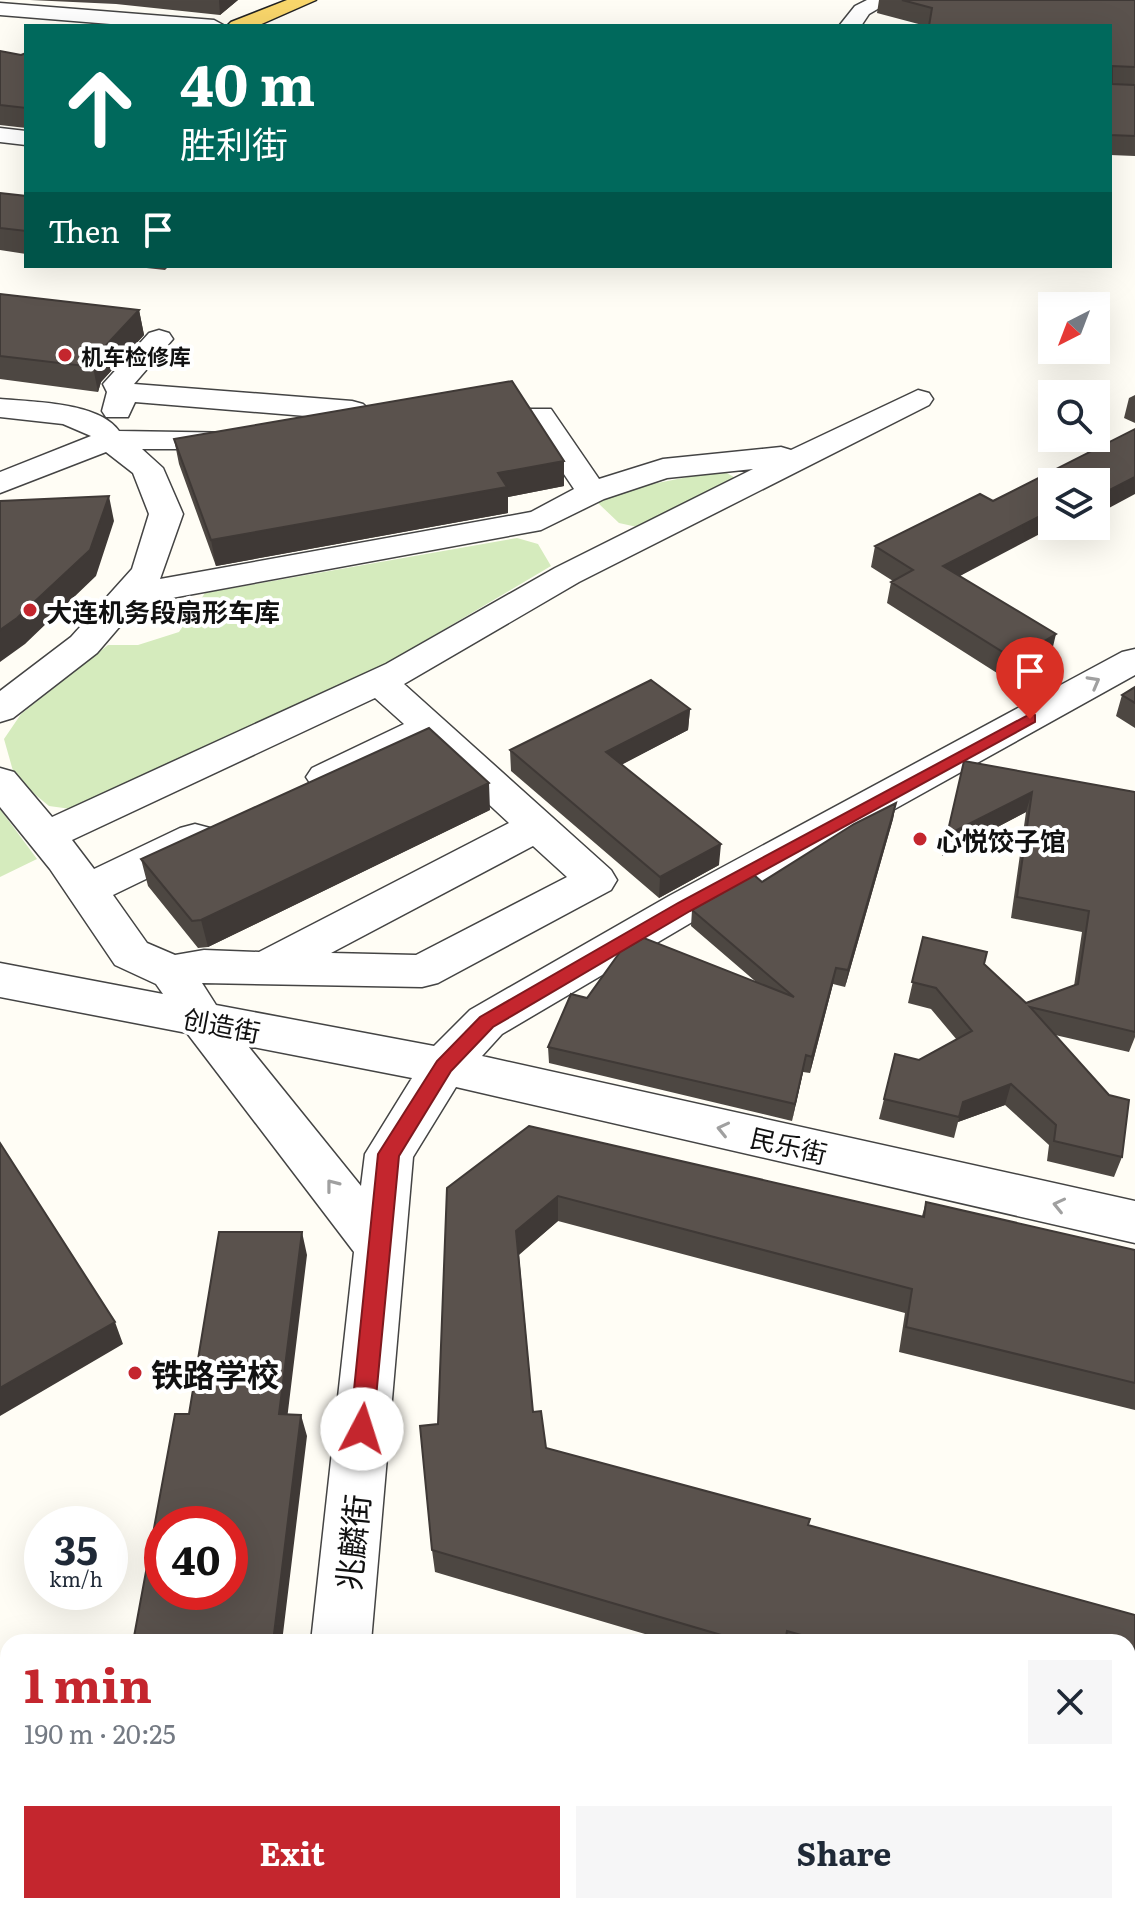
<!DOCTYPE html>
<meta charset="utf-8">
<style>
:root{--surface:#fff;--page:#f6f6f7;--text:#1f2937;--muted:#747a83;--accent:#c4262e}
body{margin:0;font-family:Literata,"Noto Sans SC",serif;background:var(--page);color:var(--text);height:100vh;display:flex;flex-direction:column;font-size:30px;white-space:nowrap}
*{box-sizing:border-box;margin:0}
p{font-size:26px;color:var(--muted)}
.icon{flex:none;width:44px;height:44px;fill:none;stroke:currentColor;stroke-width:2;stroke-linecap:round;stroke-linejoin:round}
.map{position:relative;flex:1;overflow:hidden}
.details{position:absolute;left:0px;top:1634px;width:1136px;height:280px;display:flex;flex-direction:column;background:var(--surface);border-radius:24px 24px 0 0;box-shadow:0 8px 32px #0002}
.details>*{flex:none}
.banner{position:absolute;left:24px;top:24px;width:1088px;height:244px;border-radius:0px;box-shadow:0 8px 32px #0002;background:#00695c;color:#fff;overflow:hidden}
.needle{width:52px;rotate:222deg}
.fabs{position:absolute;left:1038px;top:292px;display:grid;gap:16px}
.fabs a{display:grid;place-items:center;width:72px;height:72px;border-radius:0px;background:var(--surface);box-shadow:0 8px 32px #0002;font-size:40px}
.speed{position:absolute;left:24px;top:1506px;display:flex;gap:16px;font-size:40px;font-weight:700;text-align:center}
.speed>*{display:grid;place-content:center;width:104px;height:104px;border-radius:50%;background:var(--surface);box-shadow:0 8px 32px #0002;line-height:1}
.speed small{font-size:20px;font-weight:400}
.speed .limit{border:12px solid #d22;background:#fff;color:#111}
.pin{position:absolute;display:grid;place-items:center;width:68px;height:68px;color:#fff;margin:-82px -34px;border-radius:50% 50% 50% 0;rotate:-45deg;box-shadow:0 0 8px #0007}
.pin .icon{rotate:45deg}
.me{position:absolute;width:88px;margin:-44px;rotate:5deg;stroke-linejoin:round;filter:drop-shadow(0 0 6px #0008)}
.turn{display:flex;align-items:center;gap:28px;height:168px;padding:0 24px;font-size:36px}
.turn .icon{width:104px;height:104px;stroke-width:2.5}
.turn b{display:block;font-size:56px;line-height:68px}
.then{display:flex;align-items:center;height:76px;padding:0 24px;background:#0003;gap:16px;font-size:30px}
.round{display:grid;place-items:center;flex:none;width:84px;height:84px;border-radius:0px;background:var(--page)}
.headline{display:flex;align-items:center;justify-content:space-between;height:136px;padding:0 24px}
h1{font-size:48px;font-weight:700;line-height:60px;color:var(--accent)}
.primary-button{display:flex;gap:16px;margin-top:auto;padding:16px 24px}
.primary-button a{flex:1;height:92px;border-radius:0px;background:var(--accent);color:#fff;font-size:32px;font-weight:700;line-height:92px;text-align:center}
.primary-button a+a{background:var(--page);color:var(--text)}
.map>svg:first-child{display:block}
.green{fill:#d5ebbd}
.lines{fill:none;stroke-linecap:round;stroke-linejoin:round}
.minor-casing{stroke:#444;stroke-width:3}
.major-casing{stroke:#222;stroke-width:3}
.minor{fill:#fff;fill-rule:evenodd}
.major{fill:#f9d66b;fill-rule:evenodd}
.wall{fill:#4d4742}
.shaded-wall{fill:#3f3936}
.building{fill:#5a524d;stroke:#3f3936;stroke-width:2;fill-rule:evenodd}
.oneway{stroke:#a0a0a0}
.route{fill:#c4262e;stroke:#7f191e;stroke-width:2}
.poi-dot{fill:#c4262e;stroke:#fff;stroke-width:3}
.labels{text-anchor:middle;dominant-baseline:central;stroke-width:8;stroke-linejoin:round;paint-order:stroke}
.far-poi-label{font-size:22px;font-weight:bold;fill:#111;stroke:#fff;text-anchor:start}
.poi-label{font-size:26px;font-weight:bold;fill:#111;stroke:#fff;text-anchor:start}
.street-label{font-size:26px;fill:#111;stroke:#fff}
.near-poi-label{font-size:32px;font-weight:bold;fill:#111;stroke:#fff;text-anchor:start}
.near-street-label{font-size:32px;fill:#111;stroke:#fff}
</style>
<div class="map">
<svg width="1135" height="1914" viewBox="0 0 1135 1914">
<rect width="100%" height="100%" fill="#fffdf5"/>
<path class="green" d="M713,472h12l14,8 -102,47 -18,-4 -21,-20 9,-10z
M517,538l21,6 13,22 -199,118 -281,125 -22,-3 -34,-28 -11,-39 17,-25 87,-69h30l41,-13 26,-39z
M0,809l37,50 -37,18z"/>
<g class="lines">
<g class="minor-casing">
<path id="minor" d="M867,0h26l-24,14 -8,12h-22l16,-20z
M0,3l214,17 11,6h-90l-135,-11z
M0,128l26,3v14l-26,-3z
M159,330l10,3 4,6 -39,45 218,17 11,3 12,11c-12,18 -50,22 -69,18l-4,-7 4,-7 12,-2 -183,-15 -7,15h-22l-4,-6 5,-19 -4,-8 46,-51z
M918,390l11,3 4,6 -4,6 -350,177 -175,102 207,186 6,10 -6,10 -173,93 -16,4 -220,-4 14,22 218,41 36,-36 199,-114 453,-244 13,-3v26l-436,243 -197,116 -20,22 653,145v42l-679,-156 -43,70 -42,485h-60l43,-390 -167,-219 -187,-36v-34l163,31 -7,-10 -41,-19 -65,-96 -50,-62v-39l14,4 38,45 334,-153 169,-96 198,-99 -86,9 -63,21 -63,31 -402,74 -42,49 -84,65 -13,4v-31l71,-54 61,-68 17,-55 -16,-41 -27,-21 -106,41v-21l91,-36 -28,-12 -63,-7v-18c32,3 99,3 119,32l125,2 5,7 -5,7 -11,2h-91l21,19 20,46 -23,65 371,-67 43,-23 -49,-73 4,-7h22l48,70 64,-20 118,-12 10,3zM375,698l29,26 -92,44 -6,9 6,9 14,4 14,-4 85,-41 84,78 -250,129 -55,-2 -29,5 -28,-12 -34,-48 97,-47 6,-10 -6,-10 -15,-4 -15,4 -86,41 -22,-29zM533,846l34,31 -151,78 -85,-2zM248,1046l164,32 -47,76 -4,32z
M278,1906h68l-1,8h-68z
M986,1906h88l4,8h-88z"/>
</g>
<g class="major-casing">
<path id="major" d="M287,0h29l-59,26h-30l4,-4z"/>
</g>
<use href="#minor" class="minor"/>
<use href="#major" class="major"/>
</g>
<path class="wall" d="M30,0h208l-18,15 -104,-11z
M879,0h256v156l-25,-1v-129h-184l-49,-13z
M0,51l21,4 5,-2v75l-26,-3z
M0,193l26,3v58l-26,-4z
M128,266h41l-4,4z
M0,294l139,16 5,25 -43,47 -3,10 -98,-13z
M1135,395v28l-11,-5 5,-20z
M174,439l390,22v25l-56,11v16l-292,53 -37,-102z
M1096,482l-136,94 91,79 -43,25 -121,-77 4,-21 2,-1 -22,-14 4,-21 118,-45z
M1135,687v41l-19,-12 6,-21z
M690,709l-2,21 -66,34 97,101 -60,33 -148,-127 -1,-21z
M964,761l171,31v245l-6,15 -74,-17 67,122 -8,20 -67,-16 2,-16 -44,-40 -47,17 -4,16 -75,-19 5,-20 35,-39 38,-20 -26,-31 -23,-6 15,-66 61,27 42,39 48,-17 8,-54 -71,-14 15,-106 -84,44z
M896,803l-3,16 -48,168 -12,-3 -23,89 -7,-1 -11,49 -243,-58 -1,-16 39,-49 168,-17 -64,-55 1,-16 70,-28z
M490,810l-282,137 -10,1 -50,-62 -7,-27z
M447,1188l475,28 4,-14 209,48v160l-236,-58 6,-39 -347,-92 -39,34 14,157 13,36 262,77 327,90v138l-7,-2v-109h-456l-237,-70 -3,-22 6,-126z"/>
<path class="shaded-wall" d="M219,0h19l-18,15z
M139,310l5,25 -43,47 -3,10 -5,-25 2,-10z
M564,461v25l-56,11v16l-292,53 -5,-26 287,-67z
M1135,477v17l-39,21v-18z
M109,496l5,25 -18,55 -71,68 -25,18v-32z
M1052,510v16h3l-116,61 4,-21z
M1056,634l-5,21 -43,25 6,-21z
M690,709l-2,21 -82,43v-21z
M489,783l1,27 -282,137 -7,-27z
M1032,792l-6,20 -84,44 5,-21z
M896,803l-3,16 -48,168 3,-17z
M721,844l-2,21 -60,33 1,-21z
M836,968l-3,16 -23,89 2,-16z
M806,1055l-3,17 -11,49 3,-17z
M1011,1084l-6,21 -47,17 5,-20z
M558,1196v25l-41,35 -1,-25z
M302,1232l5,23 -22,181 -6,-22z
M115,1322l8,22 -123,72v-28z
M301,1415l6,21 -25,206h-9z
M0,1662l8,17v7l-8,-17z
M8,1811v25l-8,5v-25z"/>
<path class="building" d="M902,0h233v67l-23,-1v18l23,1v51l-25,-1v-109h-181l3,-18z
M0,51l21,4 5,-2v55l-26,-3z
M0,193l26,3v35l-26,-3z
M0,294l139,16 -44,47 -2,10 -93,-11z
M512,381l52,80 -66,12 9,14 -296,53 -37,-101z
M1135,429v48l-39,20v-15h-44v28l-109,56 113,68 -42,25 -123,-77 22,-12 -38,-24 105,-52 13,7z
M109,496l-19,54 -73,68 -17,12v-129z
M651,680l39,29 -84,43 115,92 -61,33 -150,-127z
M1135,687v16l-13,-8z
M429,728l60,55 -288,137 -9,1 -51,-62z
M964,761l171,31v240l-105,-25 79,88 20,5 -7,57 -68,-16 2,-16 -45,-41 -48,18 -4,15 -75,-18 11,-45 24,6 53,-29 -36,-43 -24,-6 11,-45 64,15 -3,12 42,39 52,-19 11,-73 -72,-14 15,-105 -85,43z
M896,803l-48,167 -12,-2 -24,89 -6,-2 -11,49 -247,-57 23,-53 16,4 33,-46 24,-14 150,59 -102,-87 62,-35 8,7 92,-58z
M529,1126l395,91 2,-15 209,48v133l-229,-56 6,-38 -354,-93 -42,35 17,181 8,-1 5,37 264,71 -2,6 327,90v115l-7,-2v-86h-302l-39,-11 -2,11h-40l-313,-92 -12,-124 18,-2 9,-236z
M0,1143l115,179 -115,66z
M219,1232h83l-23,182 22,1 -28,227h-140l42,-228h14zM162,1524h68v68h-68z
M0,1669l8,17v125l-8,5z
M478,1906h62l23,8h-85z
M801,1906h98l24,8h-124z"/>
<defs><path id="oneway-chevron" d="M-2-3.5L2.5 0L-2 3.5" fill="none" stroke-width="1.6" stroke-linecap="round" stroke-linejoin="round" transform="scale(2)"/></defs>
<g class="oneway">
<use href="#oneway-chevron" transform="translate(1094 682) rotate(-29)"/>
<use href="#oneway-chevron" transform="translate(723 1129) rotate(-167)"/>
<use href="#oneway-chevron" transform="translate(332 1185) rotate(-128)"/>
<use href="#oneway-chevron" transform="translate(1059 1205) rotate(-167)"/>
</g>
<path class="route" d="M1030,714l5,1v7l-345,189 -197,116 -42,44 -52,85 -26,273 -3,8 -8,3 -8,-3 -4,-8 28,-275 59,-93 43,-44 198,-114z"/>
<g class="poi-dot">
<circle cx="65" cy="355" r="8"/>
<circle cx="30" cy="610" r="8"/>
<circle cx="920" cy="839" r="8"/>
<circle cx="135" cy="1373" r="8"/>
</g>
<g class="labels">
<g class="far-poi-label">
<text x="81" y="355">机车检修库</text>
</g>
<g class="poi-label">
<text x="46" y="610">大连机务段扇形车库</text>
<text x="936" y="839">心悦饺子馆</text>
</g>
<g class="street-label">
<text transform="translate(222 1024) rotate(11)">创造街</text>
<text transform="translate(789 1144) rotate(13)">民乐街</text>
</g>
<g class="near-poi-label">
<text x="151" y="1373">铁路学校</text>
</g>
<g class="near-street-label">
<text transform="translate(351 1542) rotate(-84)">兆麟街</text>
</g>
</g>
</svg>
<div class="fabs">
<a><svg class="needle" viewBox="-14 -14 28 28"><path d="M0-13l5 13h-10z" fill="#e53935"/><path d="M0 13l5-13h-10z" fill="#747a83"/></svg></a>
<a><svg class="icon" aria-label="search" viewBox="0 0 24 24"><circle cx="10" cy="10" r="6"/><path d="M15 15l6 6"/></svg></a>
<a><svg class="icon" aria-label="layers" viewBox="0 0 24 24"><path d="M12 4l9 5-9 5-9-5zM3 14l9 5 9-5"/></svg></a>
</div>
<div class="speed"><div>35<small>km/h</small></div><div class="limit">40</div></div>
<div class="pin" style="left:1030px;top:719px;background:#d93025"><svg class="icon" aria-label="arrive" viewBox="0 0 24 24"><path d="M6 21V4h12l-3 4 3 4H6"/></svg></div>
<svg class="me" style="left:362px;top:1429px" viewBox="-20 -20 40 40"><circle r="19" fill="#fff"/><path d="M0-13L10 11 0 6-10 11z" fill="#c4262e"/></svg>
<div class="banner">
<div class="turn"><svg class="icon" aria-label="ahead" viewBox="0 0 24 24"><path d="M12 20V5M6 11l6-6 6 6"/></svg><div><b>40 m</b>胜利街</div></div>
<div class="then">Then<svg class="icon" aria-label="arrive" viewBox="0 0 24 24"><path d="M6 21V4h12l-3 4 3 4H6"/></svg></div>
</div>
<section class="details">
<div class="headline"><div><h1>1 min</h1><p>190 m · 20:25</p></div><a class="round"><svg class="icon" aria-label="close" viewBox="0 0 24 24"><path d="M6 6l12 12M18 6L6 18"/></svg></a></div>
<div class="primary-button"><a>Exit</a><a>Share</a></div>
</section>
</div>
